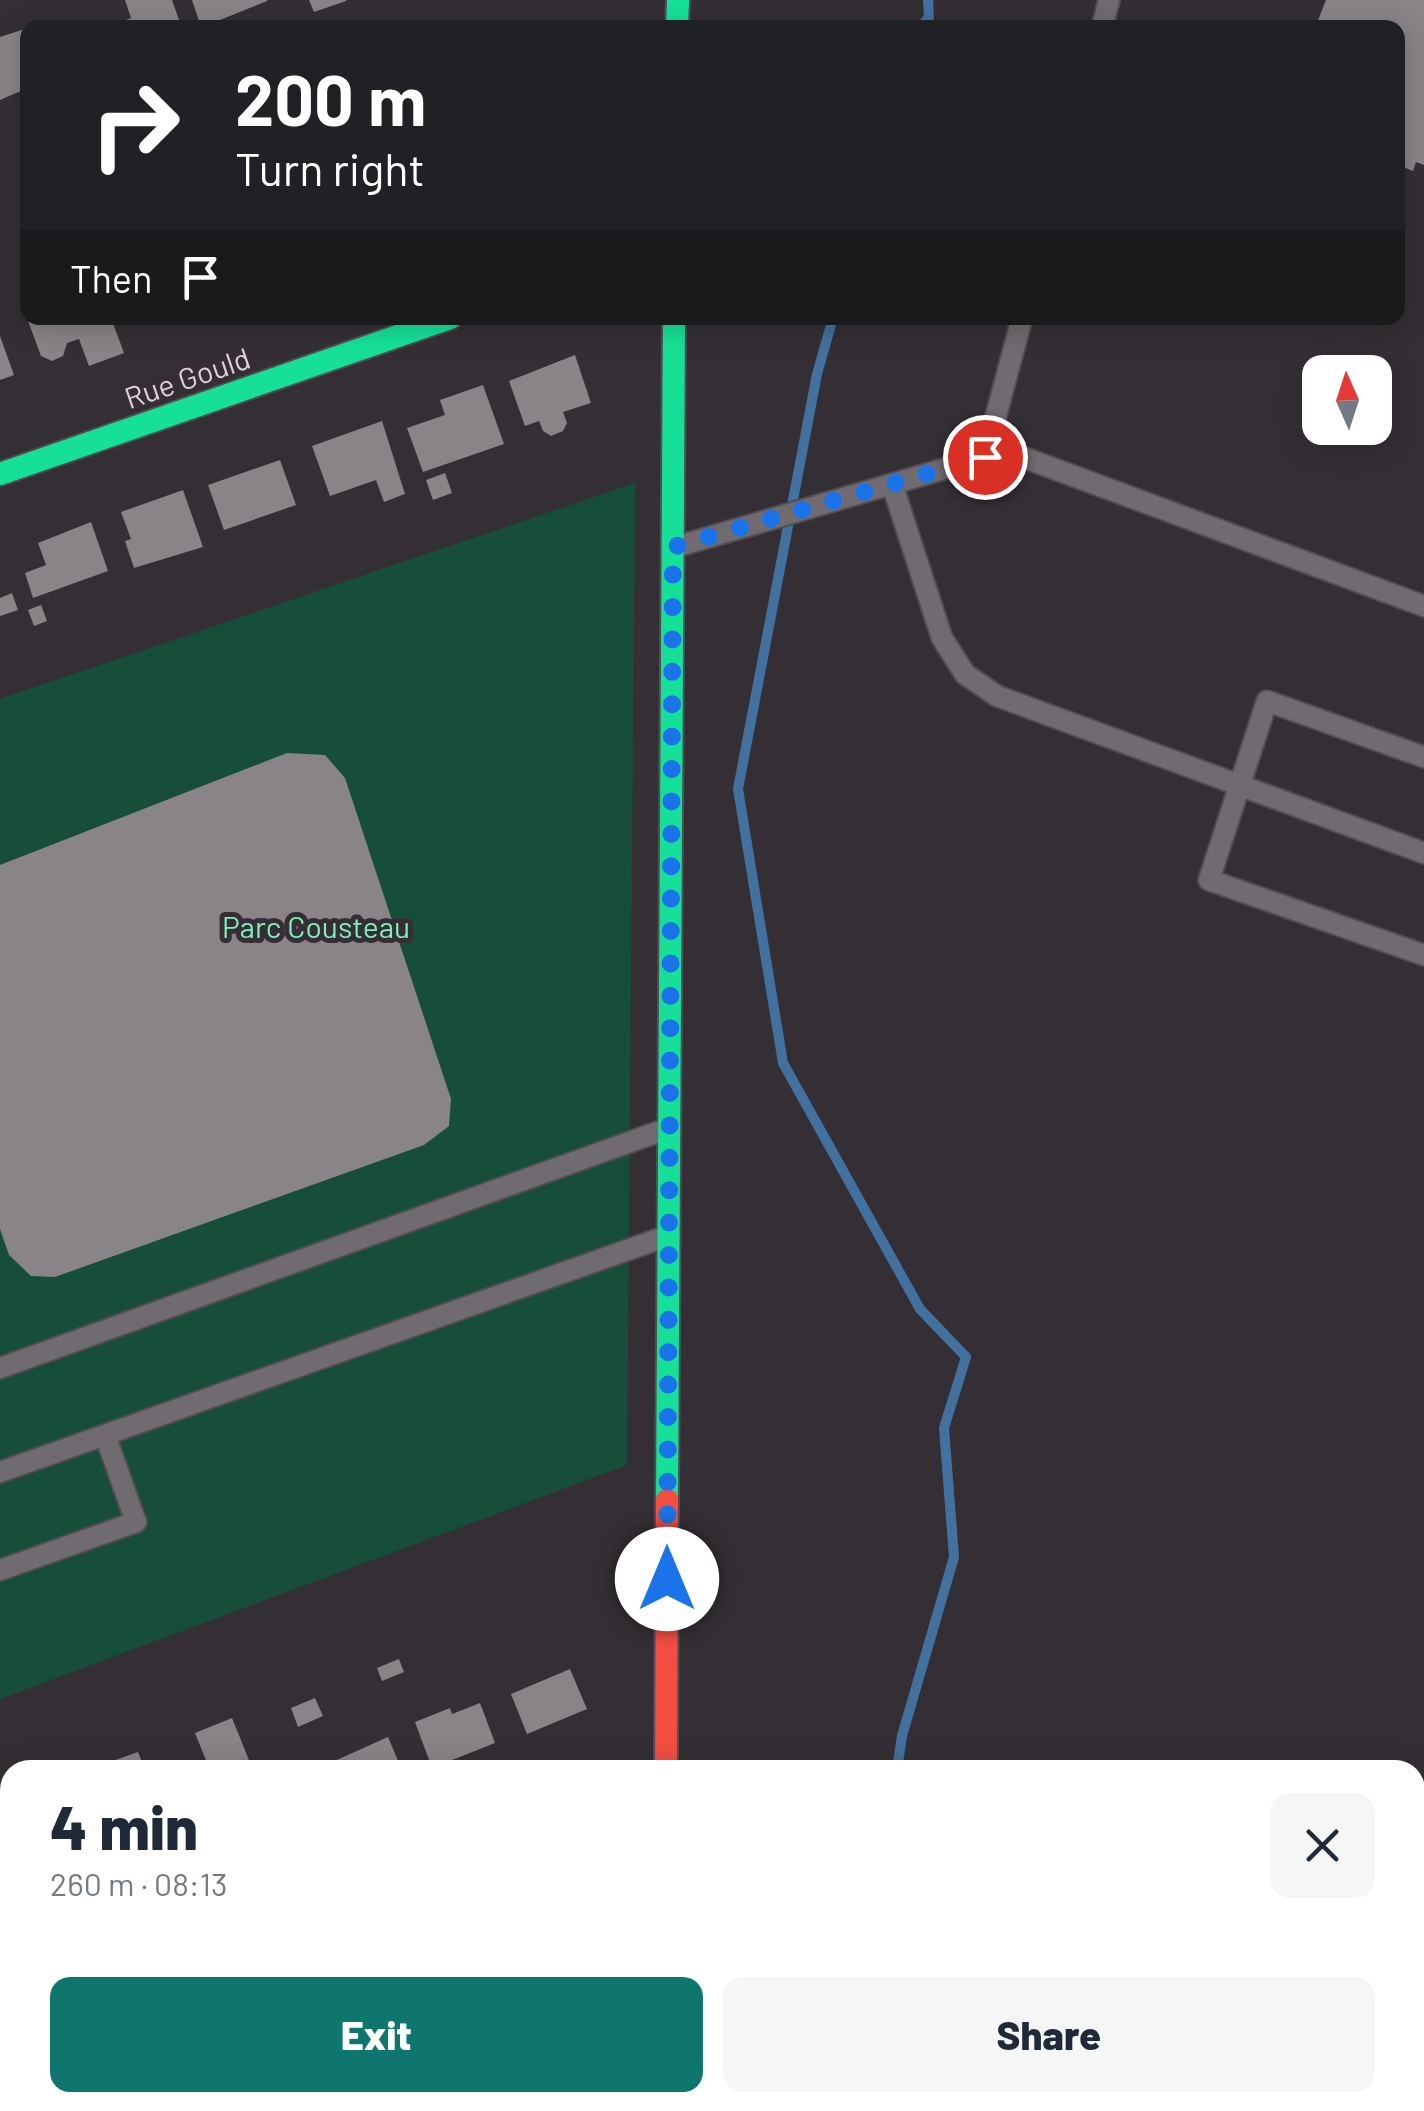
<!DOCTYPE html>
<meta charset="utf-8">
<style>
:root{--surface:#fff;--page:#f6f6f7;--text:#1f2937;--muted:#747a83;--accent:#0f766e}
body{margin:0;font-family:Barlow,sans-serif;background:var(--page);color:var(--text);height:100vh;display:flex;flex-direction:column;font-size:38px;white-space:nowrap}
*{box-sizing:border-box;margin:0}
p{font-size:32px;color:var(--muted)}
.icon{flex:none;width:55px;height:55px;fill:none;stroke:currentColor;stroke-width:2;stroke-linecap:round;stroke-linejoin:round}
.map{position:relative;flex:1;overflow:hidden}
.panel{position:absolute;left:0px;top:1760px;width:1425px;height:352px;display:flex;flex-direction:column;background:var(--surface);border-radius:30px 30px 0 0;box-shadow:0 5px 25px #0003}
.panel>*{flex:none}
.banner{position:absolute;left:20px;top:20px;width:1385px;height:305px;border-radius:20px;box-shadow:0 5px 25px #0003;background:#202124;color:#fff;overflow:hidden}
.needle{width:65px;rotate:357deg}
.buttons{position:absolute;left:1302px;top:355px;display:grid;gap:20px}
.buttons a{display:grid;place-items:center;width:90px;height:90px;border-radius:20px;background:var(--surface);box-shadow:0 5px 25px #0003;font-size:50px}
.pin{position:absolute;display:grid;place-items:center;width:85px;height:85px;color:#fff;margin:-42px;border:5px solid #fff;border-radius:50%;box-shadow:0 2px 10px #0007}
.me{position:absolute;width:110px;margin:-55px;rotate:0deg;stroke-linejoin:round;filter:drop-shadow(0 0 8px #0008)}
.turn{display:flex;align-items:center;gap:35px;height:210px;padding:0 50px;font-size:45px}
.turn .icon{width:130px;height:130px;stroke-width:2.5}
.turn b{display:block;font-size:70px;line-height:85px}
.then{display:flex;align-items:center;height:95px;padding:0 50px;background:#0003;gap:20px;font-size:38px}
.round{display:grid;place-items:center;flex:none;width:105px;height:105px;border-radius:20px;background:var(--page)}
.overview{display:flex;align-items:center;justify-content:space-between;height:170px;padding:0 50px}
h1{font-size:60px;font-weight:800;line-height:75px}
.action{display:flex;gap:20px;margin-top:auto;padding:20px 50px}
.action a{flex:1;height:115px;border-radius:20px;background:var(--accent);color:#fff;font-size:40px;font-weight:800;line-height:115px;text-align:center}
.action a+a{background:var(--page);color:var(--text)}
.map>svg:first-child{display:block}
.green{fill:#174e3a}
.lines{fill:none;stroke-linecap:round;stroke-linejoin:round}
.stream{stroke:#4271a0;stroke-width:10}
.building{fill:#898488}
.lane-casing{stroke:#514d51;stroke-width:24}
.street-casing{stroke:#514d51;stroke-width:46}
.fast-casing{stroke:#514d51;stroke-width:26}
.jam-casing{stroke:#514d51;stroke-width:26}
.lane{stroke:#706b70;stroke-width:20}
.street{stroke:#706b70;stroke-width:42}
.fast{stroke:#16e098;stroke-width:22}
.jam{stroke:#f24e42;stroke-width:22}
.route{stroke:#1a73e8;stroke-width:18;stroke-dasharray:0 32.4}
.labels{text-anchor:middle;dominant-baseline:central;stroke-width:10;stroke-linejoin:round;paint-order:stroke}
.street-label{font-size:30px;fill:#dad4da;stroke:#362d35}
.park-label{font-size:30px;fill:#7cf0be;stroke:#362d35}
</style>
<div class="map">
<svg width="1424" height="2111" viewBox="0 0 1424 2111">
<rect width="100%" height="100%" fill="#342f34"/>
<path class="green" d="M635,483l-8,982 -627,234v-1000z"/>
<g class="lines">
<path class="stream" d="M920,28l9,-11 -1,-17
M833,318l-16,56 -79,415 45,274 137,246 46,48 -22,71 10,129 -52,179 -5,34"/>
</g>
<path class="building" d="M125,0h47l10,28h-77l26,-10z
M192,0h75v1l-62,25 -5,-2z
M309,0h37v1l-32,11z
M1326,0h98v165l-8,-3 -3,9 -15,-6 3,-9 -3,-1v-127h-83z
M28,28v60l-28,12v-63z
M27,318h84l13,35 -35,13 -10,-27 -12,4 -4,13 -11,5 -11,-5z
M0,336l14,39 -14,5z
M575,355l16,48 -28,9 4,11 -4,8 -12,5 -8,-5 -4,-10 -14,5 -16,-45z
M483,385l21,59 -81,28 -16,-44 38,-13 -5,-15z
M382,421l23,73 -21,8 -8,-22 -46,16 -18,-50z
M280,460l16,45 -72,25 -16,-45z
M445,473l7,20 -19,7 -7,-20z
M183,490l20,57 -69,21 -9,-27 6,-2 -10,-27z
M91,522l17,49 -75,27 -8,-25 21,-8 -8,-22z
M12,593l6,17 -18,6v-18z
M41,605l6,16 -13,5 -6,-16z
M287,753l38,2 20,23 106,321 -2,27 -25,19 -369,132 -24,-1 -22,-21 -9,-26v-364z
M399,1659l5,13 -22,9 -5,-13z
M570,1669l17,40 -60,25 -16,-40z
M315,1698l8,18 -25,11 -7,-19z
M480,1703l15,40 -63,25 -17,-46 35,-14 2,6z
M232,1718l17,42 -25,10h-14l-15,-37z
M388,1737l14,33h-69l-3,-7z
M138,1752l7,18h-36l-2,-7z
M0,1870l7,16 3,-1v47l-10,4z
M1424,1968v64l-9,3v-64z
M115,2102h65l3,9h-65z
M500,2102h60l3,9h-60z
M980,2102h75l3,9h-75z
M1094,2102h45l4,9h-46z"/>
<g class="lines">
<g class="lane-casing">
<path id="lane" d="M1102,28l7,-28
M985,457l37,-139
M892,484l50,154 23,36 32,22 427,157
M675,547l310,-90 40,1 399,148
M1424,757l-157,-56 -58,179 215,75
M0,1368l666,-239
M0,1472l667,-236
M0,1570l136,-48 -31,-87"/>
</g>
<g class="street-casing">
<path id="street" d="M0,2033l10,-4"/>
</g>
<g class="fast-casing">
<path id="fast" d="M677,28l1,-28
M0,474l450,-156
M667,1500l7,-1182"/>
</g>
<g class="jam-casing">
<path id="jam" d="M666,1770l1,-270
M698,2102l2,9"/>
</g>
<use href="#lane" class="lane"/>
<use href="#street" class="street"/>
<use href="#fast" class="fast"/>
<use href="#jam" class="jam"/>
</g>
<g class="lines">
<path class="route" d="M667,1579l6,-1032 312,-90"/>
</g>
<g class="labels">
<g class="street-label">
<text transform="translate(187 377) rotate(-19)">Rue Gould</text>
</g>
<g class="park-label">
<text x="316" y="926">Parc Cousteau</text>
</g>
</g>
</svg>
<div class="buttons">
<a><svg class="needle" viewBox="-14 -14 28 28"><path d="M0-13l5 13h-10z" fill="#e53935"/><path d="M0 13l5-13h-10z" fill="#747a83"/></svg></a>
</div>
<div class="pin" style="left:985px;top:457px;background:#d93025"><svg class="icon" aria-label="arrive" viewBox="0 0 24 24"><path d="M6 21V4h12l-3 4 3 4H6"/></svg></div>
<svg class="me" style="left:667px;top:1579px" viewBox="-20 -20 40 40"><circle r="19" fill="#fff"/><path d="M0-13L10 11 0 6-10 11z" fill="#1a73e8"/></svg>
<div class="banner">
<div class="turn"><svg class="icon" aria-label="right" viewBox="0 0 24 24"><path d="M7 20v-9h11M14 6l5 5-5 5"/></svg><div><b>200 m</b>Turn right</div></div>
<div class="then">Then<svg class="icon" aria-label="arrive" viewBox="0 0 24 24"><path d="M6 21V4h12l-3 4 3 4H6"/></svg></div>
</div>
<section class="panel">
<div class="overview"><div><h1>4 min</h1><p>260 m · 08:13</p></div><a class="round"><svg class="icon" aria-label="close" viewBox="0 0 24 24"><path d="M6 6l12 12M18 6L6 18"/></svg></a></div>
<div class="action"><a>Exit</a><a>Share</a></div>
</section>
</div>
